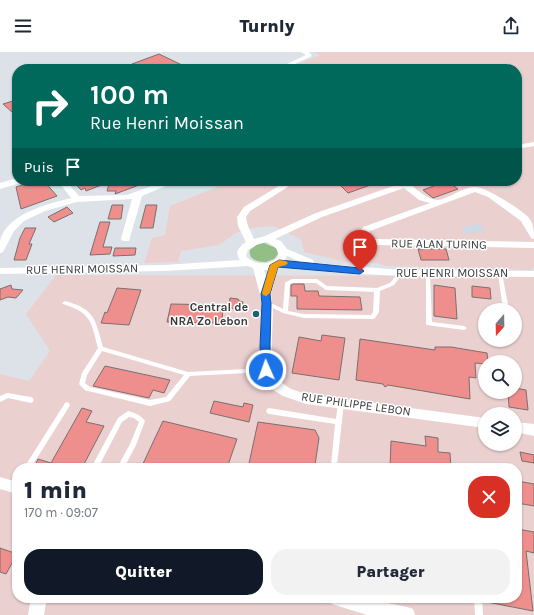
<!DOCTYPE html>
<html lang="fr">
<meta charset="utf-8">
<style>
:root{--surface:#fff;--page:#f2f2f3;--text:#1f2937;--muted:#747a83;--accent:#111827}
body{margin:0;font-family:Karla,sans-serif;background:var(--page);color:var(--text);height:100vh;display:flex;flex-direction:column;font-size:15px;white-space:nowrap}
*{box-sizing:border-box;margin:0}
p{font-size:13px;color:var(--muted)}
.icon{flex:none;width:22px;height:22px;fill:none;stroke:currentColor;stroke-width:2;stroke-linecap:round;stroke-linejoin:round}
.map{position:relative;flex:1;overflow:hidden}
.panel{position:absolute;left:12px;top:411px;width:510px;height:140px;display:flex;flex-direction:column;background:var(--surface);border-radius:16px;box-shadow:0 1px 3px #0004}
.panel>*{flex:none}
.banner{position:absolute;left:12px;top:12px;width:510px;height:122px;border-radius:16px;box-shadow:0 1px 3px #0004;background:#00695c;color:#fff;overflow:hidden}
.needle{width:26px;rotate:200deg}
.controls{position:absolute;left:478px;top:251px;display:grid;gap:8px}
.controls a{display:grid;place-items:center;width:44px;height:44px;border-radius:50%;background:var(--surface);box-shadow:0 1px 3px #0004;font-size:20px}
.pin{position:absolute;display:grid;place-items:center;width:34px;height:34px;color:#fff;margin:-41px -17px;border-radius:50% 50% 50% 0;rotate:-45deg;box-shadow:0 0 4px #0007}
.pin .icon{rotate:45deg}
.me{position:absolute;width:44px;margin:-22px;rotate:358deg;stroke-linejoin:round;filter:drop-shadow(0 0 3px #0008)}
.turn{display:flex;align-items:center;gap:14px;height:84px;padding:0 12px;font-size:18px}
.turn .icon{width:52px;height:52px;stroke-width:2.5}
.turn b{display:block;font-size:28px;line-height:34px}
.then{display:flex;align-items:center;height:38px;padding:0 12px;background:#0003;gap:8px;font-size:15px}
.round{display:grid;place-items:center;flex:none;width:42px;height:42px;border-radius:16px;background:var(--page)}
.overview{display:flex;align-items:center;justify-content:space-between;height:68px;padding:0 12px}
h1{font-size:24px;font-weight:800;line-height:30px}
.action{display:flex;gap:8px;margin-top:auto;padding:8px 12px}
.action a{flex:1;height:46px;border-radius:16px;background:var(--accent);color:#fff;font-size:16px;font-weight:800;line-height:46px;text-align:center}
.action a+a{background:var(--page);color:var(--text)}
header{display:flex;justify-content:space-between;align-items:center;height:52px;padding:0 12px;background:var(--surface);font-size:18px;font-weight:800}
.map>svg:first-child{display:block}
.industrial{fill:#ebd0d0;fill-rule:evenodd}
.built{fill:#cdd9e4}
.green{fill:#93be86}
.building{fill:#ef8f8d;stroke:#78706f}
.lines{fill:none;stroke-linecap:round;stroke-linejoin:round}
.lane{fill:#fff;fill-rule:evenodd}
.street{fill:#fff;fill-rule:evenodd}
.route{fill:#1a73e8;stroke:#114b97}
.slow{fill:#f59e0b}
.poi-dot{fill:#18626f;stroke:#fff;stroke-width:1.5}
.labels{text-anchor:middle;dominant-baseline:central;stroke-width:3;stroke-linejoin:round;paint-order:stroke}
.street-label{font-size:12px;fill:#383a3c;stroke:#fff}
.poi-label{font-size:12px;font-weight:bold;fill:#383a3c;stroke:#fff;text-anchor:end}
</style>
<header><svg class="icon" aria-label="menu" viewBox="0 0 24 24"><path d="M4 6h16M4 12h16M4 18h16"/></svg>Turnly<svg class="icon" aria-label="share" viewBox="0 0 24 24"><path d="M12 15V3M7 8l5-5 5 5M5 13v7h14v-7"/></svg></header>
<div class="map">
<svg width="534" height="563" viewBox="0 0 534 563">
<rect width="100%" height="100%" fill="#dce2e7"/>
<path class="industrial" d="M314,0h220v215l-3,3 -145,-4 -9,-3 -30,-1 -43,-10 -3,-13 -28,-13 -21,2 -16,5 -17,12 -38,6 -3,11 -34,1 8,-25 13,-3 5,-29 47,-19 9,-6h291v-112h-230l33,-14z
M56,223l478,1v339h-534v-241l29,7 21,-30 -24,-37zM485,258h30v30h-30zM485,310h30v30h-30zM485,362h30v30h-30zM17,416h500v130h-500z"/>
<path class="built" d="M480,172l5,7 -19,3 -5,-7z"/>
<path class="green" d="M264,191l12,5 2,6 -4,5 -8,3c-8,0 -18,-2 -16,-12l6,-5z"/>
<path class="building" d="M159,2l25,12 -9,3h-33l-10,-5z
M13,49l4,3v6l-5,2 -9,-8z
M35,129h9l13,15 -36,13 -5,-22z
M73,129h36v1l-23,9 -1,-3 -4,2z
M110,129h40l-35,13 1,-3h-9z
M345,129h34v1l-31,11 -10,-10z
M447,129l11,8 -25,9 -10,-8z
M112,153h11l-2,14h-13z
M146,153h11l-4,23h-13z
M67,155l6,6 -19,9 -6,-5z
M100,170h10l-7,25h9l-2,7 -20,1z
M25,176h11l-7,16h3l-6,16h-12l6,-22z
M115,196h21l-1,7 -22,1z
M418,197h28l3,11h-28z
M293,232h11l1,7h13l1,5 41,1 2,13 -65,-1v-13h-6v-11z
M11,233l1,4 11,1 -7,8 -8,-1 -8,3v-11z
M434,233l21,3 2,31 -23,-3z
M472,234l18,2 1,11 -19,-2z
M117,236l24,2 -12,35 -28,-2 4,-11 2,1z
M230,246l8,1 1,2 4,1 -1,7 -13,-1z
M171,252l52,1 -1,18 -55,-1z
M322,283l23,3 -6,42 -47,-7 7,-36 22,4z
M360,287l75,11v-3h16l36,6 1,9h-3v2l-10,-1 1,15 -7,-1 1,22 -82,-14 -3,2 -2,-3 -27,-4z
M105,314l65,14 -6,13 -11,-3 -4,8 -56,-12z
M515,336l11,2 2,20 -19,-3 -1,-15h7z
M214,349l29,6 1,-4 9,2 -4,17 -39,-9z
M82,356l10,3 -6,11 18,4 -22,42h-48l4,-9 13,4z
M163,369l74,18 -10,29h-86z
M258,370l57,8 4,8 -4,27 -7,-1 -1,4h-59z
M425,384l13,2v14l12,1 1,15h-61l1,-27 35,5z
M520,400l14,3v8l-12,-2z
M517,429l17,3v22l-17,-3z
M517,477l17,3v21l-8,-2 7,60 -46,-9v-4h30z
M0,496l17,6 -11,20 -6,-2z"/>
<g class="lines">
<path class="lane" d="M401,219l2,2 -9,12 -14,6 -1,21 -4,6 -2,1 -69,-1 -21,-5 -18,-9 -1,-1 1,-1h4l14,7 2,-26 1,-1 6,-3h25l10,7 50,2 13,-5 9,-11zM293,231h23l10,7 48,2 -1,20 -2,3 -67,-1 -16,-3 2,-27z
M428,219l2,2 2,49 32,4 3,2 -1,1 -2,1 -37,-5 -1,-1v-51z
M500,219l2,2 7,37h-6l-5,-37z
M65,249c30,8 30,18 38,46l85,25 78,-4h2l1,2 -1,2h-2l-76,4 -20,25 -20,5 -62,-15h-2l-7,-7 3,-11 16,-25c-7,-26 -6,-35 -35,-44l-1,-1zM102,299l82,24 -18,22 -16,3 -60,-13 -5,-4 2,-8z
M7,341l24,4 2,1 1,2 -1,2 -2,1 -23,-5 -8,4v-6z
M341,348l2,1 1,2 -7,62 -1,2 -2,1 -2,-1 -1,-2 4,-41 -66,-10 -2,-1 -1,-2 1,-2 2,-1 67,11 2,-16 1,-2z
M67,350l2,1 1,2 -1,2 -37,59v2h-6l1,-5 38,-60z
M128,359c7,2 13,4 17,10l-9,24 -12,23h-7l13,-24 9,-22 -5,-4 -5,-1 -7,5 -24,46h-7l27,-50z
M474,546h8l1,17h-8z"/>
<path class="street" d="M301,0h8l3,4 -28,13h-8l30,-14z
M534,90v4l-17,3v-4z
M17,126v3h4l-1,2 -20,6v-6z
M58,129h8l13,15 48,-1 38,-14h12l-35,15 -13,45h-6l-2,-2 11,-40 -55,3 -32,9 -21,10 -10,10 -11,21 -3,1c0,-4 0,-9 0,-12 7,-28 48,-37 71,-43z
M287,129h10l-47,30 -4,6 2,9 6,13 11,-3 51,-23 83,-29 -2,-3h22l-8,4c8,6 17,15 27,15 11,-1 25,-14 38,-13 10,0 47,24 53,31 5,7 5,13 5,21l-3,-1 -10,-17 -33,-24 -13,-5 -105,39 -1,3 1,3 6,2 158,3v6l-159,-3 -11,-4 -5,-7 4,-7 67,-24 -11,-3 -15,-12 -82,29 -47,22 6,2 6,8 26,11 1,3 87,7 133,1v6l-133,-1 -55,-3 -67,-7 -8,28 2,17 -2,53 2,9 6,8 12,8 15,5 179,24v10l-179,-24 -23,-8 -13,-8 -9,-15 -2,-9 3,-62 -9,-34 -5,-2 -84,5 -164,3v-6l164,-3 76,-5c-6,-8 -1,-13 6,-18l-8,-16 -1,-9 7,-10zM266,190c31,13 -4,32 -20,14l2,-6 10,-6zM287,204l14,6 -16,-2zM264,218h4l-2,6z
M515,370l19,2v12l-19,-4z
M0,425l17,5v12l-17,-5z
M31,546h16l-3,17h-16z
M330,546h32l45,9 6,2 2,6h-48l-35,-11z"/>
</g>
<path class="route" d="M279,208l81,8 4,3 -4,3 -82,-7 -8,27 1,9 -1,43 1,24 -1,3h-7l-2,-3 -1,-24 2,-43 -1,-9 9,-29z"/>
<path class="slow" d="M279,208l7,1 2,2 -2,2 -8,2 -8,26 -4,3 -3,-1 -1,-2 8,-28z"/>
<circle class="poi-dot" cx="256" cy="262" r="4"/>
<g class="labels">
<g class="street-label">
<text transform="translate(439 192) rotate(1)">RUE ALAN TURING</text>
<text transform="translate(82 217) rotate(-1)">RUE HENRI MOISSAN</text>
<text x="452" y="221">RUE HENRI MOISSAN</text>
<text transform="translate(356 352) rotate(8)">RUE PHILIPPE LEBON</text>
</g>
<g class="poi-label">
<text x="248" y="255">Central de<tspan x="248" dy="14">NRA Zo Lebon</tspan></text>
</g>
</g>
</svg>
<div class="controls">
<a><svg class="needle" viewBox="-14 -14 28 28"><path d="M0-13l5 13h-10z" fill="#e53935"/><path d="M0 13l5-13h-10z" fill="#747a83"/></svg></a>
<a><svg class="icon" aria-label="search" viewBox="0 0 24 24"><circle cx="10" cy="10" r="6"/><path d="M15 15l6 6"/></svg></a>
<a><svg class="icon" aria-label="layers" viewBox="0 0 24 24"><path d="M12 4l9 5-9 5-9-5zM3 14l9 5 9-5"/></svg></a>
</div>
<div class="pin" style="left:360px;top:219px;background:#d93025"><svg class="icon" aria-label="arrive" viewBox="0 0 24 24"><path d="M6 21V4h12l-3 4 3 4H6"/></svg></div>
<svg class="me" style="left:266px;top:318px" viewBox="-20 -20 40 40"><circle r="17" fill="#1a73e8" stroke="#fff" stroke-width="3"/><path d="M0-11L8 9 0 5-8 9z" fill="#fff"/></svg>
<div class="banner">
<div class="turn"><svg class="icon" aria-label="right" viewBox="0 0 24 24"><path d="M7 20v-9h11M14 6l5 5-5 5"/></svg><div><b>100 m</b>Rue Henri Moissan</div></div>
<div class="then">Puis<svg class="icon" aria-label="arrive" viewBox="0 0 24 24"><path d="M6 21V4h12l-3 4 3 4H6"/></svg></div>
</div>
<section class="panel">
<div class="overview"><div><h1>1 min</h1><p>170 m · 09:07</p></div><a class="round" style="background:#d93025;color:#fff"><svg class="icon" aria-label="close" viewBox="0 0 24 24"><path d="M6 6l12 12M18 6L6 18"/></svg></a></div>
<div class="action"><a>Quitter</a><a>Partager</a></div>
</section>
</div>
